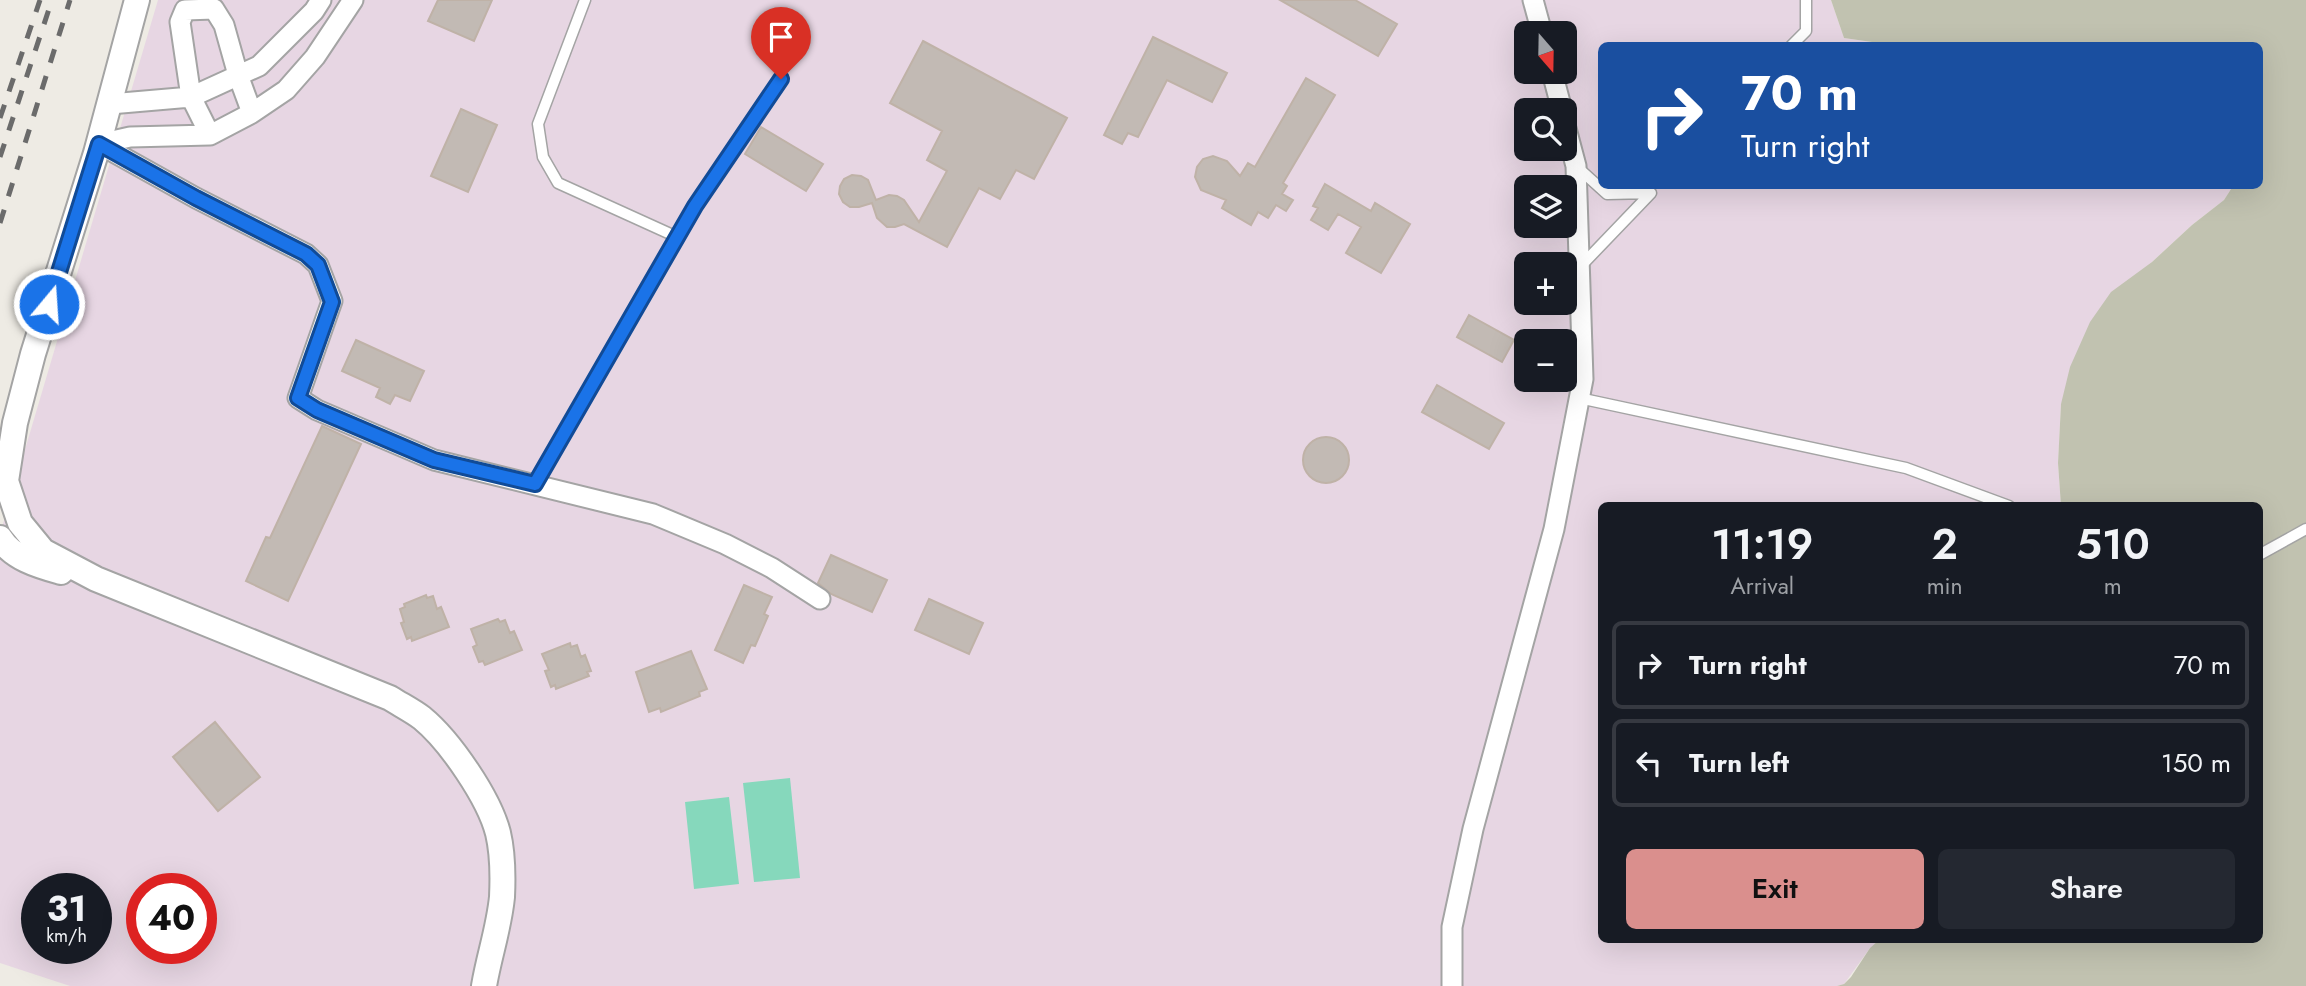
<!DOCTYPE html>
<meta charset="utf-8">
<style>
:root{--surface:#171b24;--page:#242831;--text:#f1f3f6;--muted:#9ea1a6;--line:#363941;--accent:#da8f8d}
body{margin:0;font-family:Jost,sans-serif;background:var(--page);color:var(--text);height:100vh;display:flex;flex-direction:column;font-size:26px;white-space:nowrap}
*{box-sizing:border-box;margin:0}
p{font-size:23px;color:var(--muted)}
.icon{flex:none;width:38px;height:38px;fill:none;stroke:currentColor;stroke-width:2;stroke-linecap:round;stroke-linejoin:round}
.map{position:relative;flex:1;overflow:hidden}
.panel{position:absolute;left:1598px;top:502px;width:665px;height:441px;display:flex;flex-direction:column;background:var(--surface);border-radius:10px;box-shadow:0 7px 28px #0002}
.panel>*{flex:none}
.guide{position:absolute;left:1598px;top:42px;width:665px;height:147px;border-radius:10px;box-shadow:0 7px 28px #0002;background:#1a4fa0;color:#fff;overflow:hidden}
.needle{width:46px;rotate:160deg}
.controls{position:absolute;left:1514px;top:21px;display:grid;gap:14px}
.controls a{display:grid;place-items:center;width:63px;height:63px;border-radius:10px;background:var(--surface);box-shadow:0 7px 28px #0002;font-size:35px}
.speed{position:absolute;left:21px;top:873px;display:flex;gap:14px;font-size:35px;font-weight:700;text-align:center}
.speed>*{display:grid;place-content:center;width:91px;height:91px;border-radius:50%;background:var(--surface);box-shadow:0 7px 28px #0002;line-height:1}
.speed small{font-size:18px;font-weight:400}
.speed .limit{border:10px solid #d22;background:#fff;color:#111}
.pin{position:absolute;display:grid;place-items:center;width:60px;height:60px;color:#fff;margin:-72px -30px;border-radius:50% 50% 50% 0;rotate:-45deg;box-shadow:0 0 7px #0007}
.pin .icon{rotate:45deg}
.me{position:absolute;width:77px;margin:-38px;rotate:18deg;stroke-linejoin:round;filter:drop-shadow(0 0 5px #0008)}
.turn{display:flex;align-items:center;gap:24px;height:147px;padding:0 28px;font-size:32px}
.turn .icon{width:91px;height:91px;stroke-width:2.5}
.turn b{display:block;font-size:49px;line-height:60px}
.eta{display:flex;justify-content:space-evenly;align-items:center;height:119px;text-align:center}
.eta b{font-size:42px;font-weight:600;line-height:49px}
.button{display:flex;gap:14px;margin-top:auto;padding:14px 28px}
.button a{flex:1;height:80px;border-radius:10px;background:var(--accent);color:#111;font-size:28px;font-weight:600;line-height:80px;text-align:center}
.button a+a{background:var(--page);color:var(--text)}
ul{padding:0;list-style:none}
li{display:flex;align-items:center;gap:21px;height:88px;margin:0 14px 10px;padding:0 14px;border:4px solid var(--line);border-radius:10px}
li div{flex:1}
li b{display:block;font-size:26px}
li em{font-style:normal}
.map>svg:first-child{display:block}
.industrial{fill:#e7d6e3;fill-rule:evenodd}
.construction{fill:#c1c2b0}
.pitch{fill:#86d8bc}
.building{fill:#c2bab4;stroke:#bfb2a7;stroke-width:2}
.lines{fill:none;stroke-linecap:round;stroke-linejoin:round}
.service-casing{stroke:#a4a4a4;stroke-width:13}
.minor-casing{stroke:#a4a4a4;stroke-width:23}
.tertiary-casing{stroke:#a4a4a4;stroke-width:28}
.service{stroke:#fff;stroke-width:10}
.minor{stroke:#fff;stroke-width:19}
.tertiary{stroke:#fff;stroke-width:24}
.rail{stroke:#6b6b6b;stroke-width:5;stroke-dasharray:14 14;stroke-linecap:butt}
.route-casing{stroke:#114b97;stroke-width:18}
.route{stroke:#1a73e8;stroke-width:12}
</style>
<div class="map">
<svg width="2306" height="986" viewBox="0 0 2306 986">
<rect width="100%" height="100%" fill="#eeebe4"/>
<path class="industrial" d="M158,0h1673l13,38 49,7 -292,1v140h632l-9,14 -32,25 -40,37 -91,142 -3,59 3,43h-460v434h278l-9,8 -26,36 -7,2h-1767l-70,-23v-429zM1526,33h38v39h-38zM1526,110h38v39h-38zM1526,187h38v39h-38zM1526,264h38v39h-38zM1526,341h38v39h-38zM37,889h59v59h-59zM142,889h59v59h-59z"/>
<path class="construction" d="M1831,0h475v986h-469l7,-2 7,-7 19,-29 9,-8h380v-434h-198l-3,-43 3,-59 9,-37 20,-45 21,-30 41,-30 40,-37 32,-25 9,-14h26v-140l-366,-1 -49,-7z"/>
<path class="pitch" d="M790,778l10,100 -46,4 -11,-99z
M729,797l10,87 -45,5 -9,-87z"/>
<path class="building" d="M438,0h54l-18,41 -46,-20z
M1280,0h75l42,24 -19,32z
M1153,37l74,36 -15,29 -45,-22 -29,57 -10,-4 -6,11 -18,-9z
M923,41l144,77 -33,61 -18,-9 -16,29 -21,-11 -32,59 -43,-23 -9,3h-8l-10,-9 -5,-15 -13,4h-9l-7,-5 -4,-8 1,-8 4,-7 8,-4 9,1 7,4 8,20 13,-5 8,1 7,4 15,22 28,-51 -20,-11 15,-29 -52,-28z
M1306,78l29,17 -52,88 4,3 -5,8 11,6 -7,11 -10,-6 -8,13 -10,-6 -7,13 -29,-17 4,-8 -25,-10 -6,-13 2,-10 6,-8 10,-3 14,5 13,15 8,-13 7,4z
M461,109l36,16 -29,67 -37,-16z
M761,127l62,37 -17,27 -61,-37z
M1325,184l46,27 4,-8 35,21 -29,49 -35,-20 15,-26 -23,-13 -10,16 -17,-10 7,-12 -5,-2z
M1469,315l45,25 -12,22 -45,-25z
M356,340l68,31 -14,30 -15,-6 -5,9 -14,-7 4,-9 -38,-17z
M1437,385l67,38 -15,26 -67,-37z
M322,426l39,18 -73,157 -42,-20 20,-44 4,1z
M1303 460a23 23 0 1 1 46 0a23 23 0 1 1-46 0Z
M831,555l56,25 -15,32 -41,-18 -13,-11z
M744,585l28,12 -8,17 4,2 -13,30 -4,-1 -8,18 -28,-13z
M426,595l1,3 6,-2 4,13 4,-2 8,20 -37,14 -1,-4 -4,2 -6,-16 3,-1 -4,-13 5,-2 -1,-3z
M929,599l54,24 -14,31 -54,-24z
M498,619l2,3 5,-2 5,13 4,-2 8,19 -37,15 -2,-4 -4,1 -6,-15 4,-2 -6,-16z
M570,643l1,4 6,-2 4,12 4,-2 6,16 -4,1 2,4 -33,13 -1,-4 -4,2 -6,-16 4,-1 -7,-16z
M691,651l16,38 -8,3 1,4 -39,16 -1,-4 -11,4 -13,-40z
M215,722l45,55 -42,34 -45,-54z"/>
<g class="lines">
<g class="service-casing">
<path id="service" d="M585,0l-47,124 5,33 15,26 119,54
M1791,46l15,-15v-31
M1576,166l31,28 44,-1 -71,74
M1579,398l327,70 103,38
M535,484l160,-278 86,-127
M2259,555l47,-26"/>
</g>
<g class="minor-casing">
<path id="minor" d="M1533,0l9,33
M1552,72l10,38
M110,104l81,-7 68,-31 55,-55 7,-11
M210,135l-19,-38 -11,-75 5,-12 29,-1 10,16 14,50 14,38
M99,144l97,54 110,56 12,11 14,36 -34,97 19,12 117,50 219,54 72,30 47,24 48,31
M99,144l31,-7 80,-2 42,-22 34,-23 29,-33 38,-57
M1452,986v-59l21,-98 81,-300 29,-150 -7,-213 -12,-45"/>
</g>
<g class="tertiary-casing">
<path id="tertiary" d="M137,0l-41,153 -63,201 -18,69 -9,58 14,42 23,28 53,28 294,119c11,7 23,13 32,20 28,23 67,80 76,115 5,21 5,43 4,64 -3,31 -13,59 -18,89
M0,538c13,21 40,28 61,34"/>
</g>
<use href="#service" class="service"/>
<use href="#minor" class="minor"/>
<use href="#tertiary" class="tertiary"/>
<path class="rail" d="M0,118l40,-118
M0,157l52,-157
M0,223l70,-223"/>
</g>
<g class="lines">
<g class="route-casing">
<path id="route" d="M49,304l50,-160 97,54 110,56 12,11 14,37 -34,96 19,12 117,50 101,24 160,-278 86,-127"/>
</g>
<use href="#route" class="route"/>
</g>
</svg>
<div class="controls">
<a><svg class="needle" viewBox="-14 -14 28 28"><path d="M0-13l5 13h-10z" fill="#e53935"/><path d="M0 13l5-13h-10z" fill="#9ea1a6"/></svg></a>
<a><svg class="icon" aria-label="search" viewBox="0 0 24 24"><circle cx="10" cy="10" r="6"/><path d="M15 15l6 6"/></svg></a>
<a><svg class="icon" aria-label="layers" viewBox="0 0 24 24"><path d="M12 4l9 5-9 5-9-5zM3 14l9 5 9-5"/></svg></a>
<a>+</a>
<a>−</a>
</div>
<div class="speed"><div>31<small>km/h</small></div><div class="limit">40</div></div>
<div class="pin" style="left:781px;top:79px;background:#d93025"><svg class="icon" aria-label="arrive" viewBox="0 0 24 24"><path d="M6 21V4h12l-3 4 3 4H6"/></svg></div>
<svg class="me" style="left:49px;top:304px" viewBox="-20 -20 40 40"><circle r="17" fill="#1a73e8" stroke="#fff" stroke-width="3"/><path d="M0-11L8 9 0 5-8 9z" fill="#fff"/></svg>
<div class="guide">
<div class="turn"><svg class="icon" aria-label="right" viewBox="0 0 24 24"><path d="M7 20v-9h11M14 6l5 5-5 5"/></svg><div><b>70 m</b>Turn right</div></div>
</div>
<section class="panel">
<div class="eta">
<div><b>11:19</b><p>Arrival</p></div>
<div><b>2</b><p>min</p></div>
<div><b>510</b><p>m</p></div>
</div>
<ul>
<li><svg class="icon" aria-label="right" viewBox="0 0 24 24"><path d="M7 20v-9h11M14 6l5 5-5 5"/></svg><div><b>Turn right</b></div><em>70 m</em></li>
<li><svg class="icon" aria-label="left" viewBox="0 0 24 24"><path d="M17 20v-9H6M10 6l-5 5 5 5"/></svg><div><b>Turn left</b></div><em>150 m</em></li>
</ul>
<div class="button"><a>Exit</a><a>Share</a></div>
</section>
</div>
